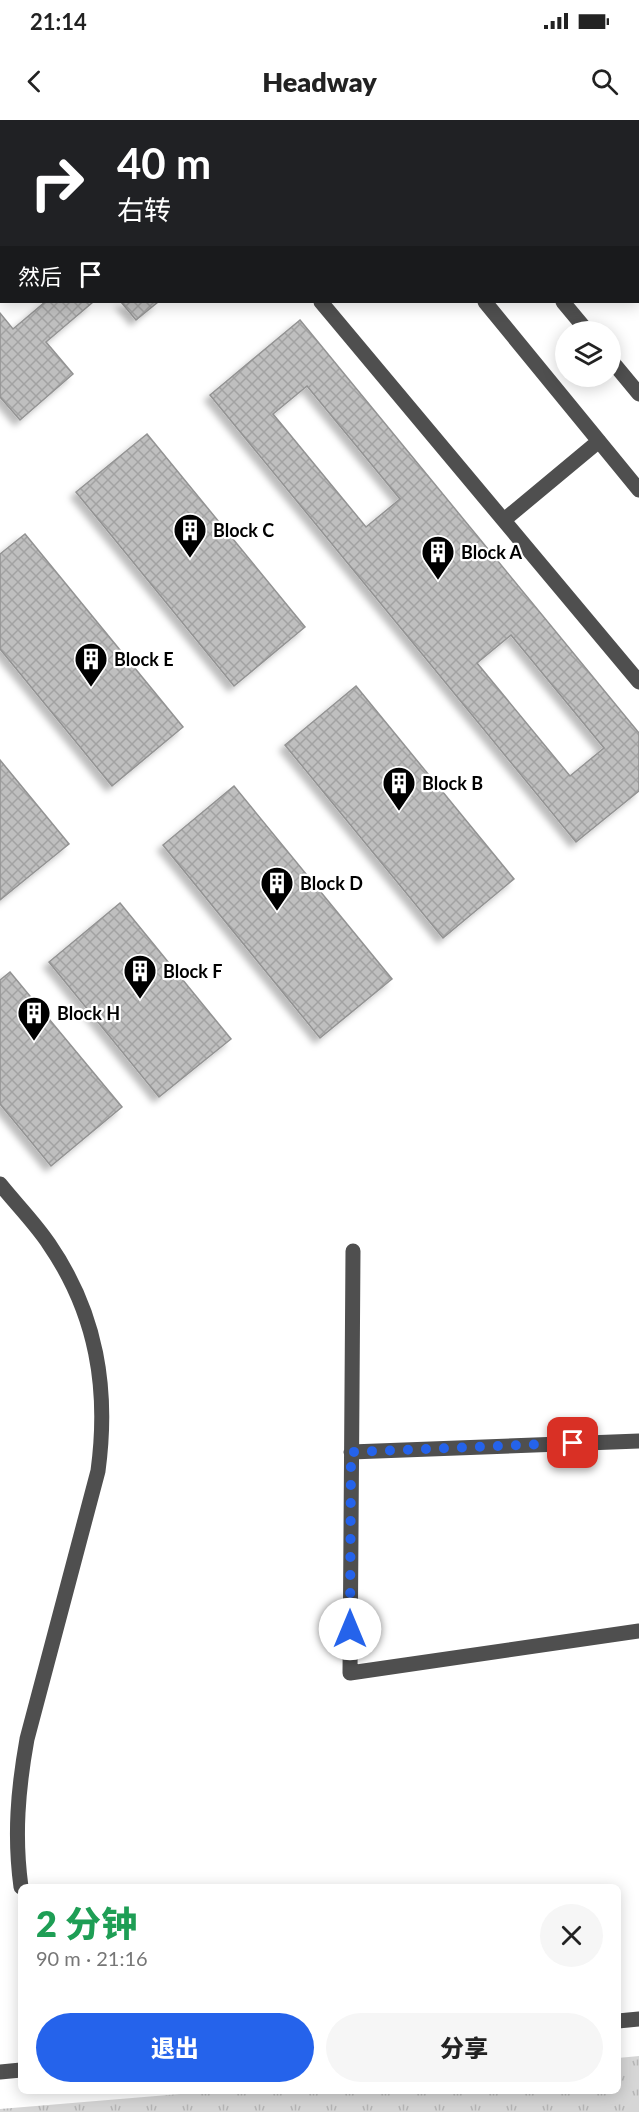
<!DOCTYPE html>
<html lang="zh">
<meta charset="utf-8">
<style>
:root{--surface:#fff;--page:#f6f6f6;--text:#222;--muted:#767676;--accent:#2563eb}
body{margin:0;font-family:Lato,"Noto Sans SC",sans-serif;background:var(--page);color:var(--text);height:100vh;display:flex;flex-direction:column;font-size:22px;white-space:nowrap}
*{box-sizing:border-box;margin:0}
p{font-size:20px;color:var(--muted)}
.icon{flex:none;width:33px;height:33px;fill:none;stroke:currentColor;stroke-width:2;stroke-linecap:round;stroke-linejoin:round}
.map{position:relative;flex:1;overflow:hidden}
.side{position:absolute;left:18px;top:1764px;width:603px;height:210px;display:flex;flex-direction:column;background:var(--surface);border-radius:9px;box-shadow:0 3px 15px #0003}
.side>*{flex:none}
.top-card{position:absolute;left:0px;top:0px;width:639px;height:183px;box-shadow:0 3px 15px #0003;background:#202124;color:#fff;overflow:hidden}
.tools{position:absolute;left:555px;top:201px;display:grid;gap:12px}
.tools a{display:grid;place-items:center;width:66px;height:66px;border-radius:50%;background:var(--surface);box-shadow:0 3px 15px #0003;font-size:30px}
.pin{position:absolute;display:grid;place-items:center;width:51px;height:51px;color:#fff;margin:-26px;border-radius:12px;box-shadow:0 3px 9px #0006}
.me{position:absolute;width:66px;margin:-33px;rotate:0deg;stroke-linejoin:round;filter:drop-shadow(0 0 4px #0008)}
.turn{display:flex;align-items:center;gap:21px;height:126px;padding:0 18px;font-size:27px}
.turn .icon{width:78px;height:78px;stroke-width:2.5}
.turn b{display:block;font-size:42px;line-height:51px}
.then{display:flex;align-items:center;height:57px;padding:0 18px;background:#0003;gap:12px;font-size:22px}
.round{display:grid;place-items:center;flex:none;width:63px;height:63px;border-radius:32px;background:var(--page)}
.overview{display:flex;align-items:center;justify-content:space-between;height:102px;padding:0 18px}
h1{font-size:36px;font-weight:800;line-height:45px;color:#1e9e55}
.button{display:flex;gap:12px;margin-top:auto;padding:12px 18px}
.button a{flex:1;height:69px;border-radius:36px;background:var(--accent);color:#fff;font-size:24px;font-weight:800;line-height:69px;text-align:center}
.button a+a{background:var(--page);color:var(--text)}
.status{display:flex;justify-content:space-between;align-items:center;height:42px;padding:0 30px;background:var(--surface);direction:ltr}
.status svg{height:16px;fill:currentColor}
header{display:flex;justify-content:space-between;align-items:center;height:78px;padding:0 18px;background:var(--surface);font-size:27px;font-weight:800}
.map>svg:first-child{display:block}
.grass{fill:url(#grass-tufts)}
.building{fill:url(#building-cross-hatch);stroke:#939393;stroke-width:1.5;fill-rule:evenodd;filter:url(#shadow)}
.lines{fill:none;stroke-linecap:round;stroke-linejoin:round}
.minor{stroke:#4f4f4f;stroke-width:15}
.route{stroke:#2563eb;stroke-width:10;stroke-dasharray:0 18}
.labels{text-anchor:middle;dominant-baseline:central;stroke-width:4.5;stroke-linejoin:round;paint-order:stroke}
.poi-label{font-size:18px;font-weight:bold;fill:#000;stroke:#fff;text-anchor:start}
</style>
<div class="status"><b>21:14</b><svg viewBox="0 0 49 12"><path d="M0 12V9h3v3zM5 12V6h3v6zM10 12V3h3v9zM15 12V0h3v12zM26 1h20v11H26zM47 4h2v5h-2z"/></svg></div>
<header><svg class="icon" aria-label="back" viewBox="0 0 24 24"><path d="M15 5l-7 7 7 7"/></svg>Headway<svg class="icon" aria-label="search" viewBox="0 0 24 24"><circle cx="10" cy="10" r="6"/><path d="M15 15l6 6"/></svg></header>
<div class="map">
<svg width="639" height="1992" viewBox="0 0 639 1992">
<defs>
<pattern id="grass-tufts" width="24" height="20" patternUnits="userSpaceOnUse" patternTransform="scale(1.5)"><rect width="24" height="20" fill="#d6d6d6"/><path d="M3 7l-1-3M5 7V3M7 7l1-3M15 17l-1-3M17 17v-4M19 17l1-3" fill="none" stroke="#b6b6b6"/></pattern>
<pattern id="building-cross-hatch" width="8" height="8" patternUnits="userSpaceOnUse" patternTransform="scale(1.5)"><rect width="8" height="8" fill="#bfbfbf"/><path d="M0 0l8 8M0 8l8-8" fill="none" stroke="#a2a2a2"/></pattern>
<filter id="shadow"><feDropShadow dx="-5.5" dy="5.5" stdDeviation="3" flood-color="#0004"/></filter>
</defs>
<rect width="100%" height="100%" fill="#fff"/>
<path class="grass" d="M639,1936v56h-639v-3l216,-18h402v-33z"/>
<path class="building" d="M45,182h48l-47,40 27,32 -53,46 -20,-23v-84l13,16z
M121,182h37l-22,18z
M300,200l339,413v58l-63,51 -366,-447zM307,266l93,113 -34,28 -93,-113zM511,515l93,113 -34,28 -93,-113z
M147,314l158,193 -71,59 -158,-194z
M25,414l158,193 -71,59 -112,-137v-95z
M356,566l158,193 -71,59 -158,-193z
M0,640l69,84 -69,56z
M234,666l158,193 -72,59 -157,-193z
M120,783l111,136 -72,58 -110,-135z
M10,852l112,135 -71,59 -51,-62v-124z"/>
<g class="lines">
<path class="minor" d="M337,0l2,2
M416,0l1,2
M533,0l1,2
M487,2l2,-2
M638,127l1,2
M321,182l318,380
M485,182l154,188
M563,182l25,30
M610,239l29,35
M504,400l95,-79
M0,1064c16,20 35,39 49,60 48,70 60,145 49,227l-71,268c-9,50 -13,97 -6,148
M353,1131l-3,422 289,-42
M351,1332l288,-11
M618,1901l21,-2
M0,1952l21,-2"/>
</g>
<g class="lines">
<path class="route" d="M350,1509l1,-177 222,-9"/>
</g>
<defs>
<g id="building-pin" transform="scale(1.725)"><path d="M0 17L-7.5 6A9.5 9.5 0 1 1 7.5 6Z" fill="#000" stroke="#fff"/><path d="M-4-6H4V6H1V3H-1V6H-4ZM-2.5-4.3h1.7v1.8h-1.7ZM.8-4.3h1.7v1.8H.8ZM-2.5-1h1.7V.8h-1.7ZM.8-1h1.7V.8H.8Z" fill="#fff"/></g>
</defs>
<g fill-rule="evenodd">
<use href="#building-pin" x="190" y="410"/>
<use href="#building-pin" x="438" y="432"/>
<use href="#building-pin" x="91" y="539"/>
<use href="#building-pin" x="399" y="663"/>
<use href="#building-pin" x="277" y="763"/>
<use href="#building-pin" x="140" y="851"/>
<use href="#building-pin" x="34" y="893"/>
</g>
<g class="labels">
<g class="poi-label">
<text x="213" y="410">Block C</text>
<text x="461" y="432">Block A</text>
<text x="114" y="539">Block E</text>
<text x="422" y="663">Block B</text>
<text x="300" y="763">Block D</text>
<text x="163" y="851">Block F</text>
<text x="57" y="893">Block H</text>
</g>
</g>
</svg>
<div class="tools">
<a><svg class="icon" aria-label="layers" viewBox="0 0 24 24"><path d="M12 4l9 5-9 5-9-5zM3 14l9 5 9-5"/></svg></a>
</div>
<div class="pin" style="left:573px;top:1323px;background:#d93025"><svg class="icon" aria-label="arrive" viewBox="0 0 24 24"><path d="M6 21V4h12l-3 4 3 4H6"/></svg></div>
<svg class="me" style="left:350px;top:1509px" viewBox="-20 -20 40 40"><circle r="19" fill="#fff"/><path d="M0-13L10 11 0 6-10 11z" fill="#2563eb"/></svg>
<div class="top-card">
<div class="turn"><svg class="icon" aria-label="right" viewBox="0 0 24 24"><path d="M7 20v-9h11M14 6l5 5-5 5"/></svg><div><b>40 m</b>右转</div></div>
<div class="then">然后<svg class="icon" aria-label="arrive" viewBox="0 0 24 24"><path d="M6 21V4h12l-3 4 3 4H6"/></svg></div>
</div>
<section class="side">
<div class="overview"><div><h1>2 分钟</h1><p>90 m · 21:16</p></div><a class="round"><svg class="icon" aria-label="close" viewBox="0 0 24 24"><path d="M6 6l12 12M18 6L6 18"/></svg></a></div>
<div class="button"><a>退出</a><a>分享</a></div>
</section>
</div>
